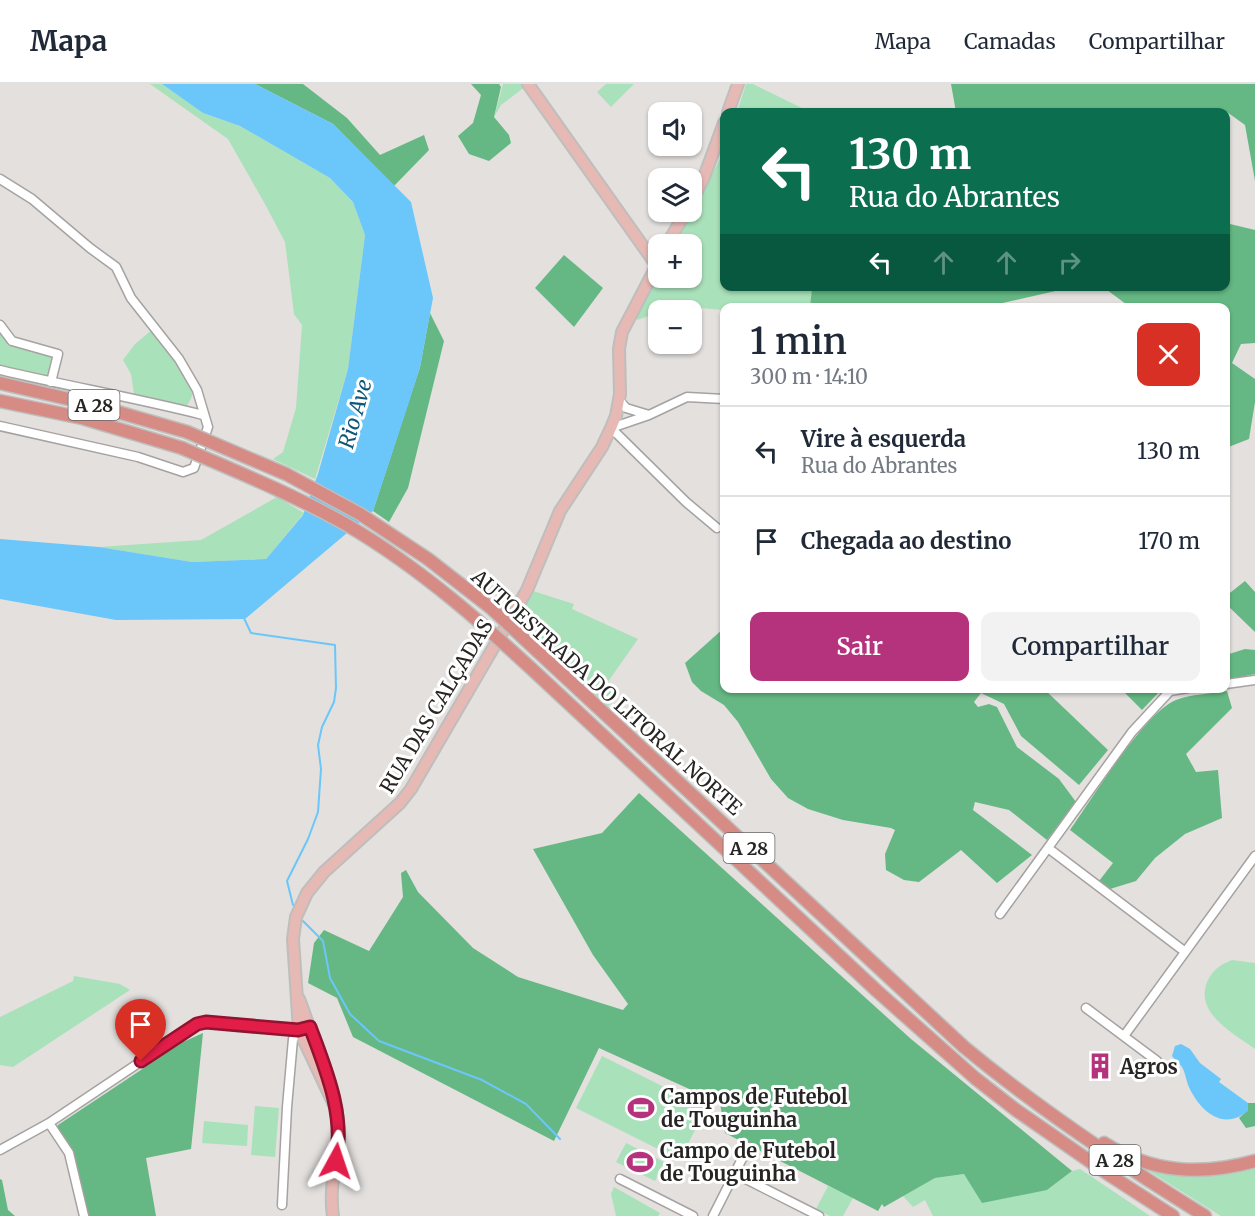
<!DOCTYPE html>
<html lang="pt">
<meta charset="utf-8">
<style>
:root{--surface:#fff;--page:#f2f2f3;--text:#1f2937;--muted:#747a83;--line:#e0e1e3;--accent:#b5337d}
body{margin:0;font-family:Merriweather,serif;background:var(--page);color:var(--text);height:100vh;display:flex;flex-direction:column;font-size:22px;white-space:nowrap}
*{box-sizing:border-box;margin:0}
p{font-size:20px;color:var(--muted)}
.icon{flex:none;width:33px;height:33px;fill:none;stroke:currentColor;stroke-width:2;stroke-linecap:round;stroke-linejoin:round}
.map{position:relative;flex:1;overflow:hidden}
.side{position:absolute;left:720px;top:219px;width:510px;height:390px;display:flex;flex-direction:column;background:var(--surface);border-radius:12px;box-shadow:0 2px 4px #0004}
.side>*{flex:none}
.top-card{position:absolute;left:720px;top:24px;width:510px;height:183px;border-radius:12px;box-shadow:0 2px 4px #0004;background:#0b6e4f;color:#fff;overflow:hidden}
.tools{position:absolute;left:648px;top:18px;display:grid;gap:12px}
.tools a{display:grid;place-items:center;width:54px;height:54px;border-radius:12px;background:var(--surface);box-shadow:0 2px 4px #0004;font-size:30px}
.pin{position:absolute;display:grid;place-items:center;width:51px;height:51px;color:#fff;margin:-62px -26px;border-radius:50% 50% 50% 0;rotate:-45deg;box-shadow:0 0 6px #0007}
.pin .icon{rotate:45deg}
.me{position:absolute;width:66px;margin:-33px;rotate:5deg;stroke-linejoin:round;filter:drop-shadow(0 0 4px #0008)}
.turn{display:flex;align-items:center;gap:21px;height:126px;padding:0 30px;font-size:27px}
.turn .icon{width:78px;height:78px;stroke-width:2.5}
.turn b{display:block;font-size:42px;line-height:51px}
.lanes{display:flex;align-items:center;height:57px;padding:0 30px;background:#0003;justify-content:center;gap:30px;direction:ltr}
.lanes .off{opacity:.35}
.round{display:grid;place-items:center;flex:none;width:63px;height:63px;border-radius:12px;background:var(--page)}
.overview{display:flex;align-items:center;justify-content:space-between;height:102px;padding:0 30px}
h1{font-size:36px;font-weight:600;line-height:45px}
.action{display:flex;gap:12px;margin-top:auto;padding:12px 30px}
.action a{flex:1;height:69px;border-radius:12px;background:var(--accent);color:#fff;font-size:24px;font-weight:600;line-height:69px;text-align:center}
.action a+a{background:var(--page);color:var(--text)}
ul{padding:0;list-style:none}
li{display:flex;align-items:center;gap:18px;height:90px;padding:0 30px;border-top:2px solid var(--line)}
li div{flex:1}
li b{display:block;font-size:22px}
li em{font-style:normal}
header{display:flex;align-items:center;gap:36px;box-sizing:border-box;height:84px;padding:0 30px;background:var(--surface);border-bottom:2px solid var(--line)}
header strong{font-size:28px}
nav{display:flex;gap:33px;margin-inline-start:auto;font-size:21px}
.map>svg:first-child{display:block}
.green{fill:#a9e1ba}
.forest{fill:#65b883}
.water{fill:#6bc6f9}
.lines{fill:none;stroke-linecap:round;stroke-linejoin:round}
.stream{stroke:#6bc6f9;stroke-width:2}
.minor-casing{stroke:#a6a2a1;stroke-width:11}
.major-casing{stroke:#bebebd;stroke-width:14}
.highway-casing{stroke:#bebebd;stroke-width:15}
.minor{stroke:#fff;stroke-width:8}
.major{stroke:#e6b9b5;stroke-width:10}
.highway{stroke:#d68b84;stroke-width:12}
.highway-bridge-casing{stroke:#bebebd;stroke-width:15;stroke-linecap:butt}
.highway-bridge{stroke:#d68b84;stroke-width:12}
.route-casing{stroke:#92132f;stroke-width:15}
.route{stroke:#e11d48;stroke-width:10}
.labels{text-anchor:middle;dominant-baseline:central;stroke-width:6;stroke-linejoin:round;paint-order:stroke}
.shield{fill:#fff;stroke:#676666;stroke-width:1.5}
.shield-label{font-size:18px;font-weight:bold;fill:#262524}
.street-label{font-size:20px;fill:#262524;stroke:#fff}
.poi-label{font-size:20px;font-weight:bold;fill:#262524;stroke:#fff;text-anchor:start}
.water-label{font-size:21px;font-style:italic;fill:#0f5779;stroke:#fff}
</style>
<header>
<strong>Mapa</strong>
<nav><a>Mapa</a><a>Camadas</a><a>Compartilhar</a></nav>
</header>
<div class="map">
<svg width="1255" height="1132" viewBox="0 0 1255 1132">
<rect width="100%" height="100%" fill="#e3e0de"/>
<path class="green" d="M150,0h12l41,29 37,13 90,52 23,24 12,33 -17,134 -33,110 -42,-20 10,-7 13,-44 6,-83 -8,-11 -9,-72 -20,-38 -37,-65z
M503,0h21l2,2 -25,19 -7,12z
M606,0h28l-23,23 -14,-15z
M746,0h7l57,28h-73z
M724,67v135l124,1 -36,1 -2,19 -86,1v2l-36,-3 -30,3v3l-21,7v-5l21,-38 34,1v-34h-16z
M153,245c7,10 41,53 40,64 -1,4 -4,9 -6,13l-53,-12 -3,-20 -8,-14 12,-16z
M0,248l11,12 40,10 3,7 -3,16 -4,2 -47,-11z
M277,413l27,16 -38,46 -74,3 -93,-15 102,-7z
M533,507l41,13 -2,5 66,30 -33,47 12,12 -9,8 -93,-88z
M1232,876l23,3v86c-20,-15 -58,-34 -49,-64 5,-14 13,-20 26,-25z
M74,892l46,8 10,6 -117,77 -13,-2v-48l73,-36z
M602,972l104,52 -26,52 -104,-52z
M255,1022l24,2 -4,49 -24,-2z
M204,1037l44,4 -1,21 -45,-3z
M626,1059l38,19 -9,19 -39,-19z
M1255,1081v51h-34l-77,-48 47,8 30,-2z
M1080,1085l70,47h-217l-8,-16 -12,7 -10,-11 32,-18 30,-4 82,16 25,-19z
M828,1102l25,12 -10,18h-13l-14,-7z
M614,1103l46,26 -2,3h-42l-5,-22z"/>
<path class="forest" d="M255,0h48l44,34 33,37 44,-20 5,15 -35,36 -61,-62z
M471,0h28l2,3 -7,30 15,18 2,8 -22,18 -20,-7 -11,-18 15,-13 8,-28z
M951,0h304v97l-10,-56 -18,-13 -1,2v-2h-270z
M1226,139l29,7v113l-14,1 -9,19 23,16v23l-6,37 -23,9v-140l-96,-1 -27,-20 123,-1z
M564,171l39,33 -29,39 -39,-39z
M848,202h225v1l-88,20h-175l2,-19z
M430,229l14,28 -36,147 -19,34 -16,-11 47,-144z
M1245,497l10,11v40l-29,-28v-8z
M724,544v60l320,1 64,61 -29,35 -58,-49 -17,-32 -23,-11 -7,9 4,5 11,-3 8,3 20,40 42,32 17,23 -29,38 -38,-30 -34,-8 -2,8 59,45 -35,28 -36,-33 -42,32 -15,-2 -18,-10 -1,-16 10,-24 -4,-2 -48,-8 -35,-11 -20,-11 -17,-19 -33,-57 -14,-17 -23,-14 -9,-9 -7,-19z
M1245,565l10,1v24l-29,6v-25z
M1121,605h41l-20,21z
M1227,607l5,17 -46,46 10,18 22,-2 4,48 -37,16 -30,24 -19,23 -26,8 -11,-8 14,-18 -43,-33c22,-31 74,-117 106,-130 15,-6 35,-6 51,-9z
M639,709l272,246 161,132 -25,19 -65,13 -18,-29 -29,4 -51,29 -2,-3 -4,7 -153,-78 -5,-30 -121,-55 -45,93 -201,-104 -16,-39 -29,-15 6,-40 10,-13 45,21 34,-54 -2,-24 5,-3 12,22 55,56 45,29 105,33 5,-6 -35,-49 -60,-106 69,-16z
M203,949l-12,116 -45,9 10,58h-68c-8,-36 -11,-55 -32,-86l2,-5 125,-83z
M1248,1019h7v23l-9,2 -7,-10 8,-7z
M0,1095l2,1 6,30 7,6h-15z"/>
<path class="water" d="M162,0h93l78,40 78,78 22,96 -13,69 -11,35 -36,109 -128,108 -129,1 -116,-21v-60l99,8 93,15 74,-3 37,-44 15,-41 30,-105 17,-134 -12,-33 -23,-24 -90,-52 -37,-13z
M1181,960l9,5 10,14 21,16 -2,3 29,21v8c-26,21 -49,-1 -60,-26 -2,-6 -3,-13 -6,-18 -3,-4 -7,-7 -10,-11l3,-10z"/>
<g class="lines">
<path class="stream" d="M243,532l8,17 84,12 1,43 -2,14 -12,25 -4,18 3,24 -3,43 -10,27 -21,42 6,24
M303,837l20,20 7,37 20,36 29,27 103,39 44,24 34,35"/>
<g class="minor-casing">
<path id="minor" d="M0,95l32,20 58,49 26,19 15,31 48,61 18,31 11,37 -14,41 -11,4 -45,-15 -138,-31
M0,241l12,16 46,13 -7,28
M0,286c67,16 136,28 203,45
M619,316l7,8 23,7
M717,444l-31,-26 -75,-74 38,-13 38,-18 37,2
M1226,600l29,-4
M1048,764l136,103
M1000,830l132,-182 38,-41 18,-3
M1086,924l71,53
M1124,952l131,-180
M49,1039l20,30 15,63
M0,1066l49,-27 148,-99 9,-2 93,8 -6,9 -6,68 -5,98
M736,1090l83,42
M620,1095l73,37
M713,1132l35,-69"/>
</g>
<g class="major-casing">
<path id="major" d="M528,0l129,182
M728,28l10,-28
M692,117l12,-24 20,-54
M667,160l19,-32
M299,915l31,84
M337,1027l-38,-81 -6,-91 3,-22 11,-24 17,-21 76,-69 11,-14 116,-199 33,-79 42,-64 9,-19 5,-12 4,-22 -1,-45 3,-17 36,-69
M333,1132c-6,-39 12,-73 2,-112"/>
</g>
<g class="highway-casing">
<path id="highway" d="M0,299l90,21 97,28
M0,317l82,17 100,30
M562,590l402,373c76,63 157,117 241,169
M550,602l327,305 98,87 41,32 95,66 62,40
M1104,1059c48,30 97,33 151,18"/>
</g>
<use href="#minor" class="minor"/>
<use href="#major" class="major"/>
<use href="#highway" class="highway"/>
<g class="highway-bridge-casing">
<path id="highway-bridge" d="M187,348l99,42 74,40 68,45 63,49 71,66
M182,364c56,24 112,47 165,77 75,44 140,102 203,161"/>
</g>
<use href="#highway-bridge" class="highway-bridge"/>
</g>
<g class="lines">
<g class="route-casing">
<path id="route" d="M141,977l56,-37 9,-2 92,8 12,-3c16,43 35,87 26,134"/>
</g>
<use href="#route" class="route"/>
</g>
<defs>
<g id="building-bare" transform="scale(2.07)"><path d="M-4-6H4V6H1V3H-1V6H-4ZM-2.5-4.3h1.7v1.8h-1.7ZM.8-4.3h1.7v1.8H.8ZM-2.5-1h1.7V.8h-1.7ZM.8-1h1.7V.8H.8Z" fill="#b5337d" stroke="#fff" stroke-width="2.5" paint-order="stroke"/></g>
<g id="stadium-bare" transform="scale(2.07)"><path d="M0-5a6.5 5 0 1 0 0 10a6.5 5 0 1 0 0-10ZM-3.5-1.8h7v3.6h-7Z" fill="#b5337d" stroke="#fff" stroke-width="2.5" paint-order="stroke"/></g>
</defs>
<g fill-rule="evenodd">
<use href="#building-bare" x="1100" y="982"/>
<use href="#stadium-bare" x="641" y="1024"/>
<use href="#stadium-bare" x="640" y="1078"/>
</g>
<g class="labels">
<g class="shield">
<rect x="68.5" y="306" width="51" height="30" rx="4.5"/>
<rect x="723.5" y="749" width="51" height="30" rx="4.5"/>
<rect x="1089.5" y="1061" width="51" height="30" rx="4.5"/>
</g>
<g class="shield-label">
<text x="94" y="321">A 28</text>
<text x="749" y="764">A 28</text>
<text x="1115" y="1076">A 28</text>
</g>
<g class="street-label">
<text transform="translate(607 608) rotate(42)">AUTOESTRADA DO LITORAL NORTE</text>
<text transform="translate(436 622) rotate(-59)">RUA DAS CALÇADAS</text>
</g>
<g class="poi-label">
<text x="1120" y="982">Agros</text>
<text x="661" y="1012">Campos de Futebol<tspan x="661" dy="23">de Touguinha</tspan></text>
<text x="660" y="1066">Campo de Futebol<tspan x="660" dy="23">de Touguinha</tspan></text>
</g>
<g class="water-label">
<text transform="translate(355 330) rotate(-74)">Rio Ave</text>
</g>
</g>
</svg>
<div class="tools">
<a><svg class="icon" aria-label="sound" viewBox="0 0 24 24"><path d="M4 9h4l5-4v14l-5-4H4zM17 9q2 3 0 6"/></svg></a>
<a><svg class="icon" aria-label="layers" viewBox="0 0 24 24"><path d="M12 4l9 5-9 5-9-5zM3 14l9 5 9-5"/></svg></a>
<a>+</a>
<a>−</a>
</div>
<div class="pin" style="left:141px;top:977px;background:#d93025"><svg class="icon" aria-label="arrive" viewBox="0 0 24 24"><path d="M6 21V4h12l-3 4 3 4H6"/></svg></div>
<svg class="me" style="left:336px;top:1077px" viewBox="-20 -20 40 40"><path d="M0-17L14 15 0 8-14 15z" fill="#e11d48" stroke="#fff" stroke-width="4"/></svg>
<div class="top-card">
<div class="turn"><svg class="icon" aria-label="left" viewBox="0 0 24 24"><path d="M17 20v-9H6M10 6l-5 5 5 5"/></svg><div><b>130 m</b>Rua do Abrantes</div></div>
<div class="lanes"><svg class="icon" aria-label="left" viewBox="0 0 24 24"><path d="M17 20v-9H6M10 6l-5 5 5 5"/></svg><svg class="icon off" aria-label="ahead" viewBox="0 0 24 24"><path d="M12 20V5M6 11l6-6 6 6"/></svg><svg class="icon off" aria-label="ahead" viewBox="0 0 24 24"><path d="M12 20V5M6 11l6-6 6 6"/></svg><svg class="icon off" aria-label="right" viewBox="0 0 24 24"><path d="M7 20v-9h11M14 6l5 5-5 5"/></svg></div>
</div>
<section class="side">
<div class="overview"><div><h1>1 min</h1><p>300 m · 14:10</p></div><a class="round" style="background:#d93025;color:#fff"><svg class="icon" aria-label="close" viewBox="0 0 24 24"><path d="M6 6l12 12M18 6L6 18"/></svg></a></div>
<ul>
<li><svg class="icon" aria-label="left" viewBox="0 0 24 24"><path d="M17 20v-9H6M10 6l-5 5 5 5"/></svg><div><b>Vire à esquerda</b><p>Rua do Abrantes</p></div><em>130 m</em></li>
<li><svg class="icon" aria-label="arrive" viewBox="0 0 24 24"><path d="M6 21V4h12l-3 4 3 4H6"/></svg><div><b>Chegada ao destino</b></div><em>170 m</em></li>
</ul>
<div class="action"><a>Sair</a><a>Compartilhar</a></div>
</section>
</div>
